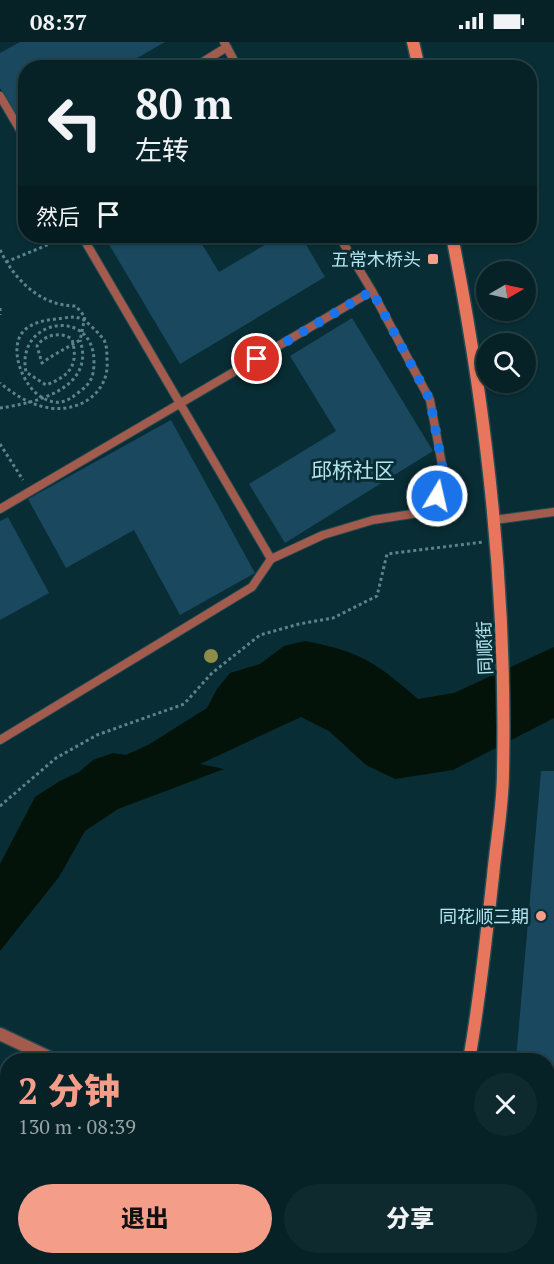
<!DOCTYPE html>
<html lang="zh">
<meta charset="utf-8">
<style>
:root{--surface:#062227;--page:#0f2a2f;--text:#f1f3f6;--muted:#98a4a7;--line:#273f44;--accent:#f49e8a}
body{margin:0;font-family:"PT Serif","Noto Sans SC",serif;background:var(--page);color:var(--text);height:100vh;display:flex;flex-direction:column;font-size:22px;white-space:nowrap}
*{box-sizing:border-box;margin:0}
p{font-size:20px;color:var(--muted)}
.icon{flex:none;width:33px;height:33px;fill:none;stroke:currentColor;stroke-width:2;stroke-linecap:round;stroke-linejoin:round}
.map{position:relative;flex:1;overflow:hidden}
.panel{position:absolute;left:0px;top:1011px;width:555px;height:212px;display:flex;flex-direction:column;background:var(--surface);border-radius:24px 24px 0 0;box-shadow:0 2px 4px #0004,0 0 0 2px var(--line)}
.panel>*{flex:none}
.banner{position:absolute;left:18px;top:18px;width:519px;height:183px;border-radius:24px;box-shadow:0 2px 4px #0004,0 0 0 2px var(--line);background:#062227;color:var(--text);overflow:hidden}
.needle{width:39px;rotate:81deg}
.fabs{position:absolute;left:476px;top:219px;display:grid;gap:12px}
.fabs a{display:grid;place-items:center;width:60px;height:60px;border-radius:50%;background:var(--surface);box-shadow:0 2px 4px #0004,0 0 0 2px var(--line);font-size:30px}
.pin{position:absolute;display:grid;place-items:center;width:51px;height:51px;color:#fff;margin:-26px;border:3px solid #fff;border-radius:50%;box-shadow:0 2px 6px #0007}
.me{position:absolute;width:66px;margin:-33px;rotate:9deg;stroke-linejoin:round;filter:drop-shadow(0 0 4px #0008)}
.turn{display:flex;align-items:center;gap:21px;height:126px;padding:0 18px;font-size:27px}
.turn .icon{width:78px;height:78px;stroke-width:2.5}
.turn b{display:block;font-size:42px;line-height:51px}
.then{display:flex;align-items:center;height:57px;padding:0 18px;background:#0003;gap:12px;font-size:22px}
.round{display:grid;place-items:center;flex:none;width:63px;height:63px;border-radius:32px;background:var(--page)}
.head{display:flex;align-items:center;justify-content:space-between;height:102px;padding:0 18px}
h1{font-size:36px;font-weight:800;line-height:45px;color:var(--accent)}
.action{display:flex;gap:12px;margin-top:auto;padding:12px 18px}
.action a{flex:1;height:69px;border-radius:36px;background:var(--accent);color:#111;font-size:24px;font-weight:800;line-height:69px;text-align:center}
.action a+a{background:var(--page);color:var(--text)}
.status{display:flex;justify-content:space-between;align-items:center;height:42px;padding:0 30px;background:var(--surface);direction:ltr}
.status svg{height:16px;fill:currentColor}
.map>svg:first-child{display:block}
.green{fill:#5e4d00}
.water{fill:#041309}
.building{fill:#19485f}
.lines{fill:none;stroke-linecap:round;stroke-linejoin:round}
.lane-casing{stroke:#234a52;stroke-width:10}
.street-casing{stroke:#234a52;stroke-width:15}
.secondary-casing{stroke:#234a52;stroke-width:15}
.path{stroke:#59848d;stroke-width:3;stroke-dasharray:3 3;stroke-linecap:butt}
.lane{stroke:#a25b4c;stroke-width:8}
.street{stroke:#a25b4c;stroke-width:12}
.secondary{stroke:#e8765d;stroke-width:12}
.tree{fill:#8f8c4a}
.route{stroke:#1a73e8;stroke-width:10;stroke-dasharray:0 18}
.poi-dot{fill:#f49e8a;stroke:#082d34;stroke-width:2}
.labels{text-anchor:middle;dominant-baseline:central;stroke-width:6;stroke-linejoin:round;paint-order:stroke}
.poi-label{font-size:18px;fill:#b3e4ef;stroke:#082d34;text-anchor:end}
.street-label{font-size:18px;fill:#b3e4ef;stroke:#082d34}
.quarter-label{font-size:21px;fill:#b3e4ef;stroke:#082d34}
</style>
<div class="status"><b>08:37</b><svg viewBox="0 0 49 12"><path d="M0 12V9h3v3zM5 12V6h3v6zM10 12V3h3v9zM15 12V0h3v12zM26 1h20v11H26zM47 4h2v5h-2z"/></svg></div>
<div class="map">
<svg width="554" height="1222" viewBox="0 0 554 1222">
<rect width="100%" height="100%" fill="#082d34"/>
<path class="green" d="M0,1039l8,4v172h366l15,7h-389z"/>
<path class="water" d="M305,599c57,11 70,21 113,58l36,-6 100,-46v71l-101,52 -58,9 -29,-14 -37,-34 -28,-14 -101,47 24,5 -106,40 -33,22 -26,46 -59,74v-87l35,-67 25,-16 19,-9 14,-12 20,-7 13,2 22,-10 59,-37 10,-19 13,-16 30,-9 24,-18z"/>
<path class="building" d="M20,0h145l-45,26h-94v64l-26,-44v-35z
M104,194h93l22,36 61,-36h21l24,41 -145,87z
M352,276l81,133 -148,92 -36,-59 87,-53 -46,-75z
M171,378l84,153 -75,42 -46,-85 -68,38 -38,-69z
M8,475l41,76 -49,27v-99z
M541,729h13v482l-6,-2v-191h-32z"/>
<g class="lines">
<g class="lane-casing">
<path id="lane" d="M224,0l14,26
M193,26l34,-21
M0,54l26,44
M82,194l189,323
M0,467l372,-218 -33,-55
M494,478l60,-8
M0,698l252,-153 19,-28 52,-24 50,-15 52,-8 12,-16 6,-26 -13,-70 -58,-109"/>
</g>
<g class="street-casing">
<path id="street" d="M0,992l55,26
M480,1215l20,7"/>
</g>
<g class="secondary-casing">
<path id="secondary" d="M413,0l6,26
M452,194c35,176 55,356 51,536 0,35 -7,70 -10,104 -7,62 -13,123 -24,184"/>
</g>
<path class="path" d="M0,208c15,30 40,56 76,56l9,11c-2,8 -3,16 -5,23 -13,8 -26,14 -38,23l-5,-17c7,-11 23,-15 35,-7 7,26 -2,37 -26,46l-20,-13c-11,-53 67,-66 68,-11 0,16 -3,22 -15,31 -12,10 -21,14 -36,6 -20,-10 -38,-54 -16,-70 11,-8 24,-8 36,-10 8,-1 13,-2 21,2 7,6 15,13 20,20 3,6 3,13 3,19 3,33 -26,53 -57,49 -20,-3 -35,-13 -50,-25
M6,220l63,-26
M0,266v7
M0,366c36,-5 96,-20 80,-68
M0,402l23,36
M0,764l56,-48 41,-23 87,-31 28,-31 48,-38 39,-11 34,-6 44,-22 10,-42 96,-12"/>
<use href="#lane" class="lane"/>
<use href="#street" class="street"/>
<use href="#secondary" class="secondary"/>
</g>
<circle class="tree" cx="211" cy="614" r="7"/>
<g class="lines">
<path class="route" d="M257,317l115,-68 58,109 13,70 -6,26"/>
</g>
<g class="poi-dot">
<rect x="427" y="211" width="12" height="12" rx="3"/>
<circle cx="541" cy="874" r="6"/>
</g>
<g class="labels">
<g class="poi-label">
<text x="421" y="217">五常木桥头</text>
<text x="529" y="874">同花顺三期</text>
</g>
<g class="street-label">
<text transform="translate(484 606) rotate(-92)">同顺街</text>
</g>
<g class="quarter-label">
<text x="353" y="428">邱桥社区</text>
</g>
</g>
</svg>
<div class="fabs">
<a><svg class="needle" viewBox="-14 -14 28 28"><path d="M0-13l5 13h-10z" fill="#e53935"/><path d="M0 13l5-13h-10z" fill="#98a4a7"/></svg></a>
<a><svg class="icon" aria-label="search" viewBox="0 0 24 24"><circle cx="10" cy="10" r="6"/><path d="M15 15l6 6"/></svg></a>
</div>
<div class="pin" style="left:257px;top:317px;background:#d93025"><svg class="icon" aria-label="arrive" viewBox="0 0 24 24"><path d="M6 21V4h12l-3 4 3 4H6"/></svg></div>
<svg class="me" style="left:437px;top:454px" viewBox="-20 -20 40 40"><circle r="17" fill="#1a73e8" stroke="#fff" stroke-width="3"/><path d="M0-11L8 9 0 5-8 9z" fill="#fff"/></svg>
<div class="banner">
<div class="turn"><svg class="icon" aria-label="left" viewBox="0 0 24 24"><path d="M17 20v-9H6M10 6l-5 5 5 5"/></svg><div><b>80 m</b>左转</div></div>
<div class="then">然后<svg class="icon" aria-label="arrive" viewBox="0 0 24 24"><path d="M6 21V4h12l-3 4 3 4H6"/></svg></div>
</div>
<section class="panel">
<div class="head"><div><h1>2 分钟</h1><p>130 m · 08:39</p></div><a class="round"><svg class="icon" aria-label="close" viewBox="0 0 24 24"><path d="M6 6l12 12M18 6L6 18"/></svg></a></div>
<div class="action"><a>退出</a><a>分享</a></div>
</section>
</div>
